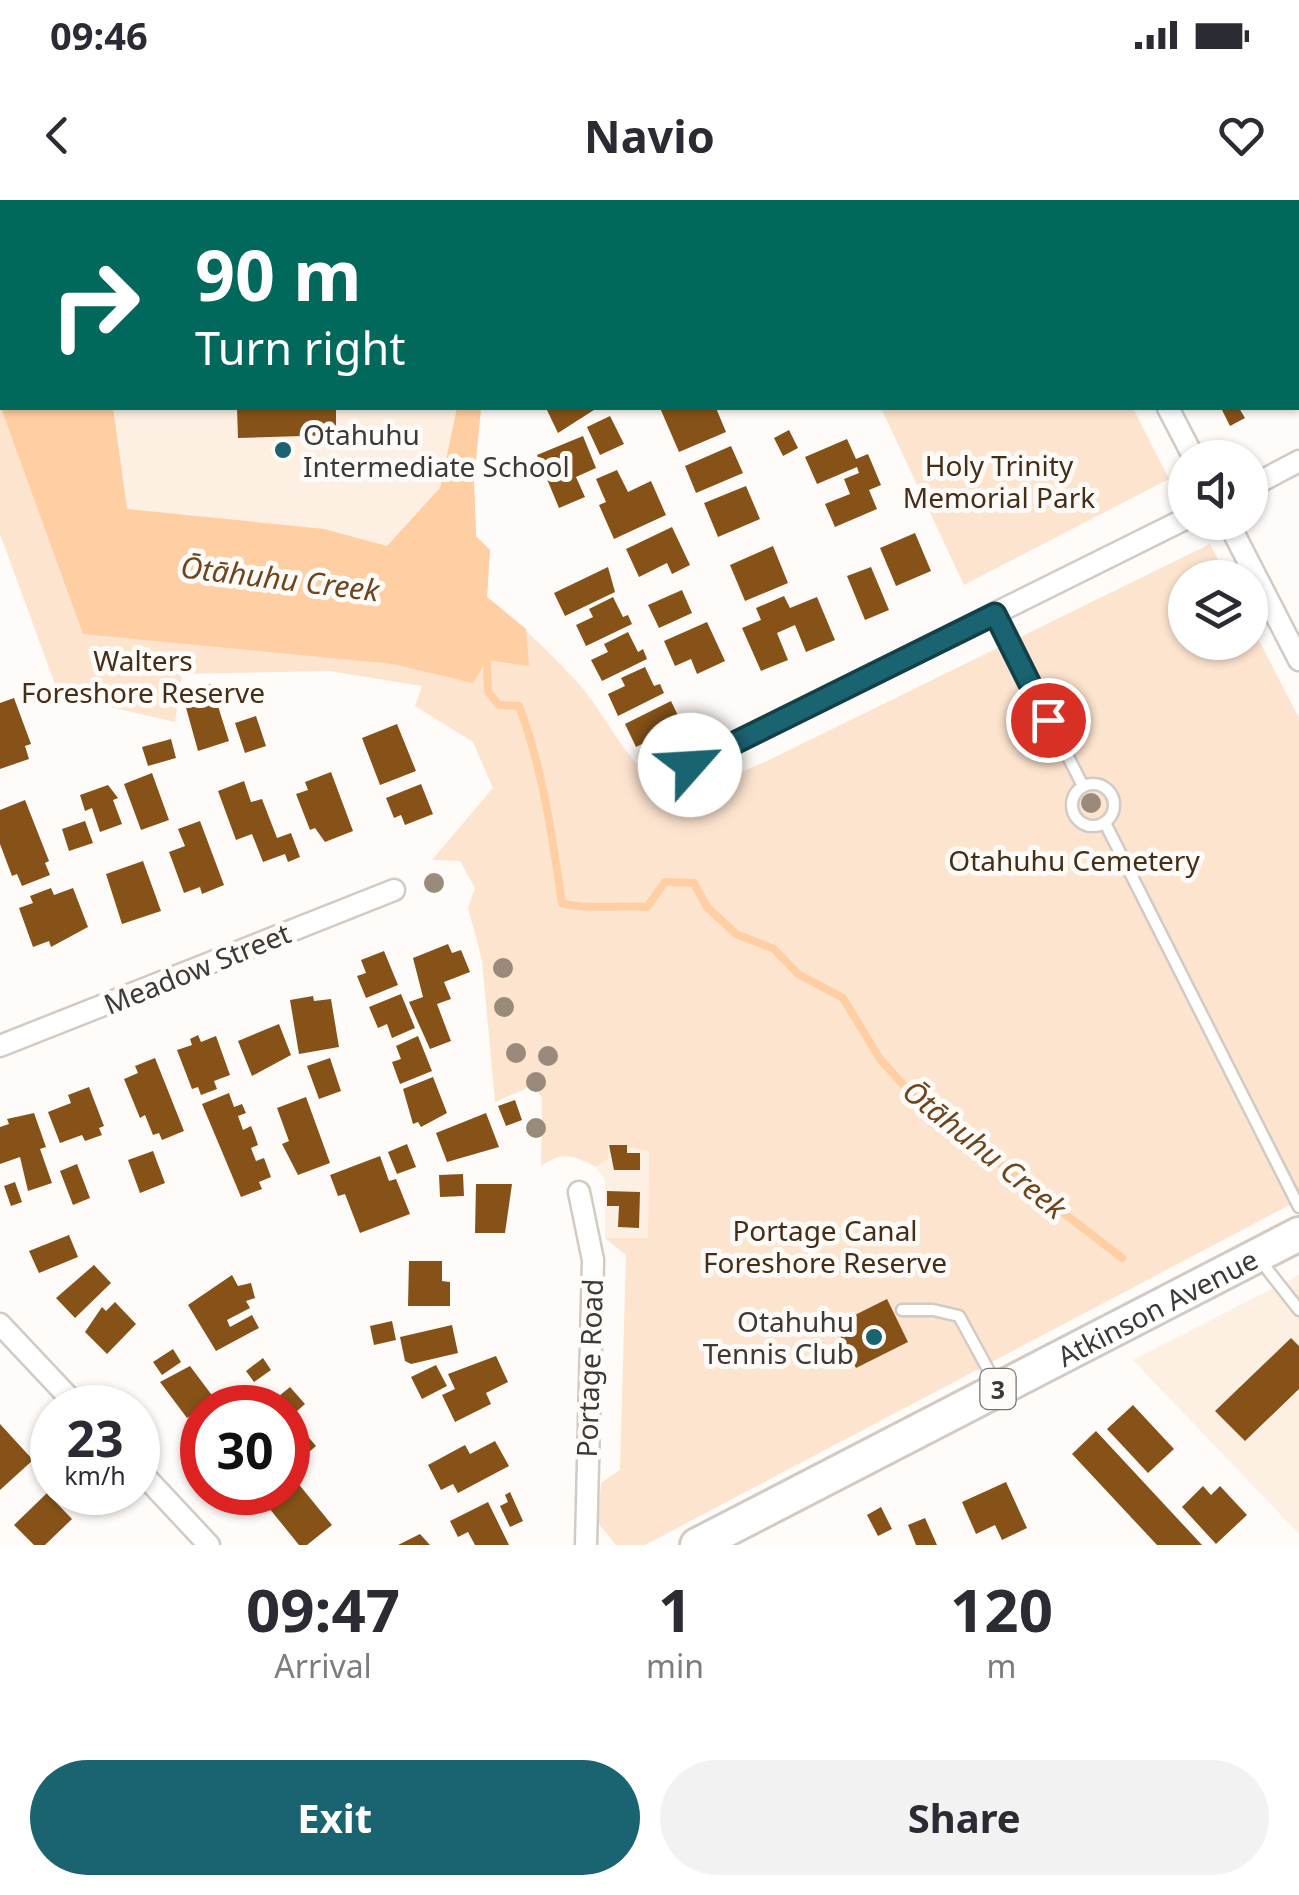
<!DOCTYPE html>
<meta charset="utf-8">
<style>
:root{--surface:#fff;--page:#f2f2f3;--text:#2b2b33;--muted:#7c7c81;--accent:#1a6371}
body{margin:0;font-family:"Noto Sans",sans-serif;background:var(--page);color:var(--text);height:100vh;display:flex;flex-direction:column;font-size:38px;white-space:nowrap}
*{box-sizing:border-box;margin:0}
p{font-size:32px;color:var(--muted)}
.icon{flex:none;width:55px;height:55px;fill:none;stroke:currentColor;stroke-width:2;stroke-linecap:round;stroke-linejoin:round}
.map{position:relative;height:1345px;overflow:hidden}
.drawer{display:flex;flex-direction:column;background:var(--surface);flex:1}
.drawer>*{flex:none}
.top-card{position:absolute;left:0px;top:0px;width:1300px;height:210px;box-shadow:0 2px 8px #0004;background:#00695c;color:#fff;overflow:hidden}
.buttons{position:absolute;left:1168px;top:240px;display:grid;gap:20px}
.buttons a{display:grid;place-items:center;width:100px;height:100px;border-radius:50%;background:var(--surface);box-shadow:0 2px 8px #0004;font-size:50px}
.speed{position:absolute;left:30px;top:1185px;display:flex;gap:20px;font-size:50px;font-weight:700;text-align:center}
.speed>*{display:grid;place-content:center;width:130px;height:130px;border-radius:50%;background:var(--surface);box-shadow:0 2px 8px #0004;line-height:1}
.speed small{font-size:25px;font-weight:400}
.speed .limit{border:15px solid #d22;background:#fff;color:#111}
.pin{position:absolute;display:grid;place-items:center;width:85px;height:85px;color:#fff;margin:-42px;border:5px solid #fff;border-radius:50%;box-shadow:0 2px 10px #0007}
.me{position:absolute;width:110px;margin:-55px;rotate:64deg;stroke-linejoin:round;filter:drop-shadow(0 0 8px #0008)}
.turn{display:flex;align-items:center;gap:35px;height:210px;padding:0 30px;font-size:45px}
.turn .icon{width:130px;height:130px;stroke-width:2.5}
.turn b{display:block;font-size:70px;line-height:85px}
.eta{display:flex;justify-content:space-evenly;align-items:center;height:170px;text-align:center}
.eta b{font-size:60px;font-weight:700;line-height:70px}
.cta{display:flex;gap:20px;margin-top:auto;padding:20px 30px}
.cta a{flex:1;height:115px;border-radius:60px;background:var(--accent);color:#fff;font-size:40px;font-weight:700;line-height:115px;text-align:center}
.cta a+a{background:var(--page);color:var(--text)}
.status{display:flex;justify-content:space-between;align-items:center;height:70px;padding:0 50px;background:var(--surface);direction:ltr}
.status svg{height:28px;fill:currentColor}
header{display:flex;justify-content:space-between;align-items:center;height:130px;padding:0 30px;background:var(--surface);font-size:45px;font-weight:700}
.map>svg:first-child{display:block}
.built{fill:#feefe3}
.green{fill:#fde4cf}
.water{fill:#ffcea3}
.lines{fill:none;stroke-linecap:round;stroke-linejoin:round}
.stream{stroke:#ffcea3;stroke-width:8}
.building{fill:#865218}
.lane-casing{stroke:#d2cac4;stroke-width:15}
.street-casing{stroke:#d2cac4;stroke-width:25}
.primary-casing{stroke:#d2cac4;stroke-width:38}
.lane{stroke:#fff;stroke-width:10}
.street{stroke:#fff;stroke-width:20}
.primary{stroke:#fff;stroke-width:32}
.tree{fill:#998a7c}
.route-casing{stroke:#114049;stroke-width:25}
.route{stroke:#1a6371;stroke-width:18}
.poi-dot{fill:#1a6371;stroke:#fefbf8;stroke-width:4}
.labels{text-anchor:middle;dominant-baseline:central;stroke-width:10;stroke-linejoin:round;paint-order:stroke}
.shield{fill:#fefbf8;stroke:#767370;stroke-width:2.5}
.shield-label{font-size:25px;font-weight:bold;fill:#3c3936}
.poi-label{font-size:28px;fill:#3c3936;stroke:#fefbf8;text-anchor:start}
.park-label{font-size:28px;fill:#462e16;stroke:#fefbf8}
.street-label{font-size:28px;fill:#3c3936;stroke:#fefbf8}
.water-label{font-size:30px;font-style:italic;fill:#6e461e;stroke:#fefbf8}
</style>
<div class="status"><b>09:46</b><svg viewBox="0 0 49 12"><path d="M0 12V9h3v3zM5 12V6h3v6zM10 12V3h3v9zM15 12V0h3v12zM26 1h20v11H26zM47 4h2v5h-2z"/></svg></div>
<header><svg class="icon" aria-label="back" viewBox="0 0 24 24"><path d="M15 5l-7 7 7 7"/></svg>Navio<svg class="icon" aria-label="heart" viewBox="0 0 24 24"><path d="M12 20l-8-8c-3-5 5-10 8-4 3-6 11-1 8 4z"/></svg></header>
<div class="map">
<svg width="1299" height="1345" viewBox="0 0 1299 1345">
<rect width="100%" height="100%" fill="#fefbf8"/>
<path class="built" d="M90,0h704l-6,2z
M113,208h344l-17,80 -53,58 -63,-17 -198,-20z
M608,944l41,6 -1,88h-43v-58l-9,-13 12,-8z
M1299,1075v259l-166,-174z"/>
<path class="green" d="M0,0h90l-88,2v206h111l14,101 197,20 63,17 53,-58 17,-80h24l-7,73 2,55 14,14 -3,47c33,27 64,56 92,87 29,33 47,82 85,101l4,19 99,-43 443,-217 17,33 -42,1v64h65v-19l49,95v482l-654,345h-29l-18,-22 3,-40 19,-13 6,-215 -21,-17h43l1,-87 -41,-7v15l-12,8c-24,-12 -32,-16 -55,-1l1,-69 -10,-11 -37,16 -13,-142 -14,-52 7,-20 -15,-27 -28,-1 61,-72 -20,-46 -58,-36 7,-20 -93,-15 -147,3 -7,48 -116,-27 -59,-161z
M881,208h252l36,71 -205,106z"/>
<path class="water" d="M0,0h90l-88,2v206h111l14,101 197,20 63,17 53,-58 17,-80h24l-7,73 2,55 14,14 -3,47 39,32 3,37 -42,-6 -14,23 -80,-19 -310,-30 -83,-229z"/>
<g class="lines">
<path class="stream" d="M480,454l7,5 1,33 11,13 20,1c24,63 33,130 43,197 21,7 59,2 85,4l18,-25 29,1 13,24 29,27 38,15 24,25 45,24 37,61 36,40 206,159"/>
</g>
<path class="building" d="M237,208h99v27l-98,3z
M546,208h51l-39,25z
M660,208h56l10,24 -47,20z
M1221,208h18l6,10 -15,8z
M610,216l14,28 -24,11 -13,-28z
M789,230l9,18 -15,8 -9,-18z
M583,236l13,32 -20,9 9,20 -26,11 -22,-53z
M847,239l9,20 12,-5 13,31 -12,5 8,19 -42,18 -10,-23 25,-10 -6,-15 15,-6 -2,-6 -40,17 -12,-27z
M731,246l12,27 -47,20 -11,-27z
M617,270l11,22 23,-11 15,34 -52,24 -15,-34 7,-3 -10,-23z
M746,286l14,33 -42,18 -14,-34z
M672,327l18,38 -18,9 -5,-11 -28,14 -13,-28z
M915,333l16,38 -35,15 -16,-38z
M773,346l15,37 -43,18 -15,-36z
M608,367l7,25 -50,24 -11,-23z
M871,367l18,43 -24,10 -18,-44z
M682,390l10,23 -33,15 -11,-23z
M784,396l6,12 27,-11 18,43 -29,12 -11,-27 -18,8 11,27 -27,11 -19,-43 19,-8 -5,-12z
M613,397l10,20 5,-2 4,9 -46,22 -10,-21 17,-8 -4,-8z
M707,422l18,39 -28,13 -6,-15 -16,7 -11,-25z
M628,432l10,20 5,-3 4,10 -45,22 -11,-21 17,-8 -4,-8z
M645,467l9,19 6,-2 4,9 -46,23 -10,-22 17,-8 -4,-8z
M211,484l18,57 -31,10 -16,-58z
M14,498l17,46 -6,2 4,13 -29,10v-66z
M671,501l11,23 -46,23 -11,-23z
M256,516l10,30 -21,7 -10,-30z
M397,524l19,47 -36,14 -18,-47z
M171,539l5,19 -28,8 -6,-19z
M331,572l22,59 -28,11 -10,-14 -5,2 -14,-36 12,-4 -3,-8z
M152,573l17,47 -28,10 -17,-46z
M244,581l7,21 11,-3 15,39 14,-5 9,24 -12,5 -3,-8 -22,8 -11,-28 -16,6 -18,-49z
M421,584l12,30 -28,11 -4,-10 -7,3 -8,-20z
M108,585l10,13 -5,2 9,24 -22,8 -8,-24 -7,3 -5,-16z
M25,600l24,61 -4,2 5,12 -28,11 -5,-12 -5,2 -12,-32v-34z
M85,621l8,22 -24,8 -7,-22z
M200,621l24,64 -22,9 -2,-7 -16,6 -15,-41 16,-6 -7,-17z
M143,661l18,50 -39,13 -16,-50z
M51,688l3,7 19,-7 15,39 -37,20 -2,-6 -16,6 -14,-39 14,-5 -3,-7z
M448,744l4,9 9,-3 9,22 -26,10 7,17 -14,5 14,37 -21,8 -21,-47 14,-5 -10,-39z
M384,751l14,34 -32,13 -9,-22 9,-3 -5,-13z
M401,794l14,34 -23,10 -5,-14 -9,4 -9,-21z
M313,796l1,5 17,-2 8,48 -40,7 -9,-54z
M279,824l12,31 -39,21 -14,-35z
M198,835l3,7 15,-6 14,39 -16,6 3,8 -16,6 -3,-8 -6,2 -15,-39 15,-5 -2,-6z
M418,836l14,35 -32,13 -8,-22 9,-3 -5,-13z
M155,858l29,73 -22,9 -3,-7 -6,2 -8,-20 -5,3 -16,-39 14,-6 -3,-7z
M330,858l11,33 -22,8 -12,-33z
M433,877l14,36 -26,14 -3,-5 -5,2 -10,-35z
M89,887l15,39 -5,2 3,7 -17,6 -3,-6 -22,8 -12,-31 23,-9 -3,-8z
M229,893l5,14 8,-3 4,9 -8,3 5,14 8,-4 4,10 3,9 -7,3 5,13 8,-3 7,19 -12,5 3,7 -21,8 -39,-93z
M306,897l24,66 -32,12 -16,-31 7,-3 -12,-33z
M515,900l7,20 -16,6 -8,-20z
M34,913l12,34 -6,2 12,34 -24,8 -8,-34 -20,7v-37l9,-3 -2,-5z
M486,913l13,34 -52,15 -11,-29z
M407,944l9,23 -19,7 -9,-22z
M609,945h18v8h13v17h-26z
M153,951l12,32 -25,10 -12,-33z
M380,956l9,25 7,-2 14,35 -50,19 -15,-39 -7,2 -8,-21z
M77,964l13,34 -17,7 -13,-34z
M463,974l1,22 -24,1 -1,-22z
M15,982l7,20 -11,4 -7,-20z
M476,984h36l-7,49h-30z
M607,991l33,1 -1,36 -21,-1 1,-21h-12z
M69,1035l9,22 -39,16 -10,-22z
M409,1061h33v20l8,1v24h-42z
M94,1065l17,18 -36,35 -19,-20z
M232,1075l6,11 13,-3 4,15 -9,3 4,7 -23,12 3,7 22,-12 7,13 -43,23 -28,-46z
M887,1099l21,43 -52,26 -21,-43z
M115,1102l21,22 -29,30 -22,-22 17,-25 4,4z
M392,1121l4,19 -22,5 -4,-19z
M452,1125l6,28 -47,11 -6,-3 -5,-24z
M1291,1138l8,8v43l-54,52 -30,-30z
M173,1149l8,13 -19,13 -9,-13z
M496,1156l12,26 -22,11 5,11 -36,18 -13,-27 13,-6 -7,-15z
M263,1158l8,12 -17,12 -8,-11z
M436,1165l11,21 -25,13 -11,-22z
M190,1166l24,32 -27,20 -27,-36z
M290,1187l15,17 -17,15v-11l-15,-7z
M265,1192l10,16h-51l21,-14 4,8z
M1133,1205l41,44 -26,24 -41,-44z
M0,1224l33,36 -33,30z
M298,1225l18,21 -14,12 -14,-17v-7z
M1096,1231l106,114h-45l-85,-91z
M495,1241l14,25 -51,27 -5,-9 -12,6 -13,-25 37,-20 5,9z
M288,1271l44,54 -25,20h-8l-43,-53h32z
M1006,1282l21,46 -25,12 -7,-15 -19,9 -14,-32z
M1203,1286l8,9 9,-9 27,29 -31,29 -34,-37z
M510,1292l13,29 -13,6 -10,-21 8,-4 -3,-7z
M47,1293l25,26 -27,26h-11l-20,-20z
M488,1302l21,43h-34l-7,-13 -10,5 -8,-16z
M881,1307l11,22 -14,7 -11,-21z
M925,1318l12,27h-21l-8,-20z
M420,1334l10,11h-32z"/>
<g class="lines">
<g class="lane-casing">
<path id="lane" d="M995,414l88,172
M1072 605a21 21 0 1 1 42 0a21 21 0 1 1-42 0Z
M1105,623l194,384
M1260,1060l39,50
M902,1110h31l26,6 37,68"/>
</g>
<g class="street-casing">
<path id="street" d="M1062,0l1,2
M1168,208l26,50
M1250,287l49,-26
M1228,322l71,138
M690,565l495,-246
M0,846l394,-156
M579,992l14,68 -7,285
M0,1124l79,84
M138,1269l71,76"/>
</g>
<g class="primary-casing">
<g id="primary">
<path id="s1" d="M697,1345l602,-311"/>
</g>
</g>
<use href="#lane" class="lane"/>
<use href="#street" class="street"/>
<use href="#primary" class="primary"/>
</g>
<g class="tree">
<circle cx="1091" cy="603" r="10"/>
<circle cx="434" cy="683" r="10"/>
<circle cx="503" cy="768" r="10"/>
<circle cx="504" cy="807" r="10"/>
<circle cx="516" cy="853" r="10"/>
<circle cx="548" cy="856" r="10"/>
<circle cx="536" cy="882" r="10"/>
<circle cx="536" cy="928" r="10"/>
</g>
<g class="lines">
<g class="route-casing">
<path id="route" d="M690,565l305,-151 53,106"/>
</g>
<use href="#route" class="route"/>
</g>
<g class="poi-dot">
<circle cx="283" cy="250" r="10"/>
<circle cx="874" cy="1137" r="10"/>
</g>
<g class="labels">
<rect class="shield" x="980.5" y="1169" width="35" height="40" rx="8"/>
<g class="shield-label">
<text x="998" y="1189">3</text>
</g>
<g class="poi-label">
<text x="303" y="234">Otahuhu<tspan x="303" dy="32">Intermediate School</tspan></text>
<text x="854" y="1121" text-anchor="end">Otahuhu<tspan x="854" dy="32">Tennis Club</tspan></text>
</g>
<g class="park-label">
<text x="999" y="265">Holy Trinity<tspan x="999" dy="32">Memorial Park</tspan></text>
<text x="143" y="460">Walters<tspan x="143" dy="32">Foreshore Reserve</tspan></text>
<text x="1074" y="660">Otahuhu Cemetery</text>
<text x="825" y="1030">Portage Canal<tspan x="825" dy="32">Foreshore Reserve</tspan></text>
</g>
<g class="street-label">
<text transform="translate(197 768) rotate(-22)">Meadow Street</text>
<text stroke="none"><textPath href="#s1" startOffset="518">Atkinson Avenue</textPath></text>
<text transform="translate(589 1168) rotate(-88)">Portage Road</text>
</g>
<g class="water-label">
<text transform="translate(280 378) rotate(7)">Ōtāhuhu Creek</text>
<text transform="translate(985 949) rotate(39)">Ōtāhuhu Creek</text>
</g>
</g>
</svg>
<div class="buttons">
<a><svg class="icon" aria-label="sound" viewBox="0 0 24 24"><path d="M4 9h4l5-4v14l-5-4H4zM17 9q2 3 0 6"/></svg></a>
<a><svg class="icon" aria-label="layers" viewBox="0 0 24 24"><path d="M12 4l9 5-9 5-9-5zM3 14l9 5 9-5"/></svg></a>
</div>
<div class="speed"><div>23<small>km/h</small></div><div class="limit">30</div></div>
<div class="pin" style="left:1048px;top:520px;background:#d93025"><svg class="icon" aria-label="arrive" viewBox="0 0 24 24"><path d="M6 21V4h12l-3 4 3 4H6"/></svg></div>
<svg class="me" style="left:690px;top:565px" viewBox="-20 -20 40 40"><circle r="19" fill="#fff"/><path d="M0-13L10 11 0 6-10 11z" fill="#1a6371"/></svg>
<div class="top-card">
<div class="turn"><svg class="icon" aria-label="right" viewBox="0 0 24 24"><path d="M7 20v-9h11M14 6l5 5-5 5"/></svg><div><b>90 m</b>Turn right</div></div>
</div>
</div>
<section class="drawer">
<div class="eta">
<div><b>09:47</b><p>Arrival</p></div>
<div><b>1</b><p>min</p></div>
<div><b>120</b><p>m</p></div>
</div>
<div class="cta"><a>Exit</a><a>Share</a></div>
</section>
